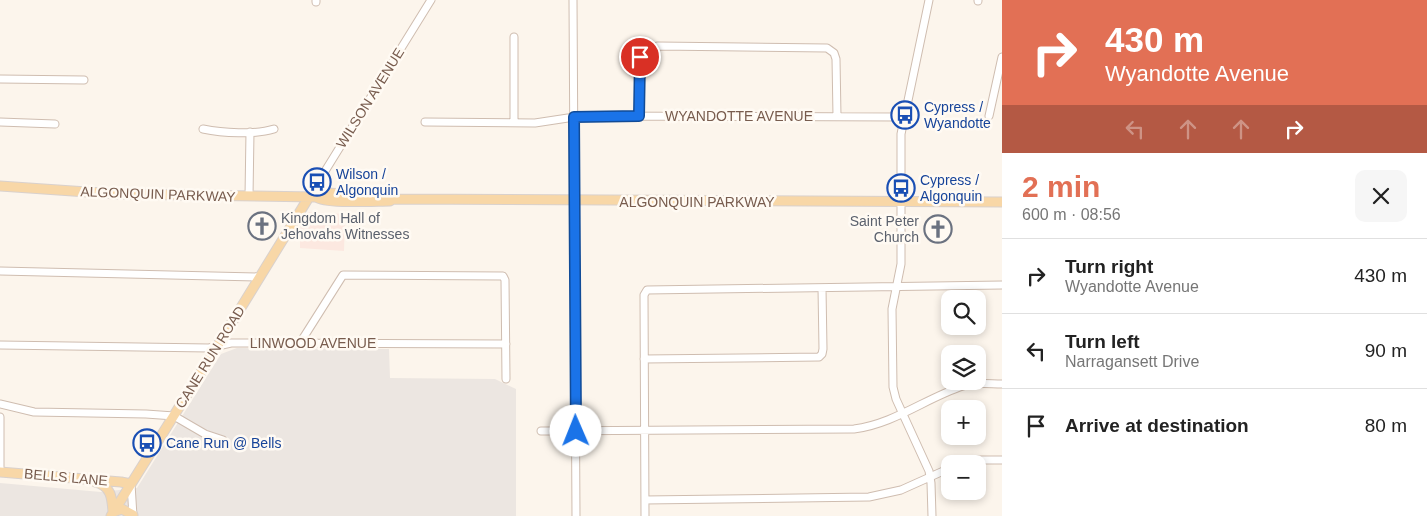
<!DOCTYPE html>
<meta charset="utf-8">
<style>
:root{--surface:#fff;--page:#f6f6f6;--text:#222;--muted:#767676;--line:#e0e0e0;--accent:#e27055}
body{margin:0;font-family:Arial,sans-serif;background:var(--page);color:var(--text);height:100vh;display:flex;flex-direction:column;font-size:19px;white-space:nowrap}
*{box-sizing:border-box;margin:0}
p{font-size:16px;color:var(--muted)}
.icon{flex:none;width:28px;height:28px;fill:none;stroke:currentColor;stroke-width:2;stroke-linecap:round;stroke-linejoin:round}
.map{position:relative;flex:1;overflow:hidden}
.side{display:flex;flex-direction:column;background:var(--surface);width:425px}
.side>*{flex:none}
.top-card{background:#e27055;color:#fff;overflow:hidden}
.tools{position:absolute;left:941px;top:290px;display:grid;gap:10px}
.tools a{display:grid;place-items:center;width:45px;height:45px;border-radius:10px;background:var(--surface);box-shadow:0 2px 8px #0003;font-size:25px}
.pin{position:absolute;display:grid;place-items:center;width:42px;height:42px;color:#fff;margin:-21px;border:2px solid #fff;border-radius:50%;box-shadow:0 1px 5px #0007}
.me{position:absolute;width:55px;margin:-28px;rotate:359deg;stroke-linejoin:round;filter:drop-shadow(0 0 4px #0008)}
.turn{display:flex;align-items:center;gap:18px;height:105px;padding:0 20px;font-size:22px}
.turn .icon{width:65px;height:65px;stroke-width:2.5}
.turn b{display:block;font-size:35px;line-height:42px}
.lanes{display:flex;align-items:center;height:48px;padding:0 20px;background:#0003;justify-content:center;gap:25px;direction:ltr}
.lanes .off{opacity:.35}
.round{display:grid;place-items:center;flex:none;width:52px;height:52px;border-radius:10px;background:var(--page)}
.head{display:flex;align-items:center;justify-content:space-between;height:85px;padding:0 20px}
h1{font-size:30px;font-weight:800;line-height:38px;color:var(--accent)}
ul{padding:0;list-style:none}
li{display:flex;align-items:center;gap:15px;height:75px;padding:0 20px;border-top:1px solid var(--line)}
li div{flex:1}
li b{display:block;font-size:19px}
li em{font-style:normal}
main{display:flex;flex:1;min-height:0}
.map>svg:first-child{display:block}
.commercial{fill:#fce8e0}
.industrial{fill:#ece6e1}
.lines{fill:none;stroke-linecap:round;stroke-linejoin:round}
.minor-casing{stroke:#cfbdb0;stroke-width:9}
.major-casing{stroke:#d9d1cd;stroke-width:11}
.minor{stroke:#fff;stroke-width:7}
.major{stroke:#f8d7a7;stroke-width:9}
.route-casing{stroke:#114b97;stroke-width:12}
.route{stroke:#1a73e8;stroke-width:9}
.labels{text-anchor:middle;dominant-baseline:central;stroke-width:5;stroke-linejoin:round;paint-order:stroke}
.street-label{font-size:14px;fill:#785c4e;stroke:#fffaf3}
.transit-label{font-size:14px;fill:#164399;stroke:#fffaf3;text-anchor:start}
.worship-label{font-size:14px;fill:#5b616d;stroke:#fffaf3;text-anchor:start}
</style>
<main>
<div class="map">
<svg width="1002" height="516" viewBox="0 0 1002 516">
<rect width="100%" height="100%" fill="#fcf5ec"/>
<path class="commercial" d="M308,212l37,2 -1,37 -44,-3v-21z"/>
<path class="industrial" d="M237,348l152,1 1,29 105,1 21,10v127h-516v-33l101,9 36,-4 84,-134z"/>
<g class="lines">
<g class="minor-casing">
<path id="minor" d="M573,0l3,516
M929,0l-28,134v130l-9,45 1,78 3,12 33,72 2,12 1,33
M978,1v-1
M316,2v-2
M514,37v86
M0,79l84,1
M639,116v-56c4,-10 10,-12 19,-14l169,2 7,5 2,6 1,57
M989,116l13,-59
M0,122l55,2
M425,122l110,1 46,-7 323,1
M203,129c19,4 52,6 71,0
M249,196l1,-64
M309,197l122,-197
M0,271l260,6
M300,343l43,-68 160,1 2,4 1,99
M0,345l209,3 22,-5 275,1
M644,359l175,-2 3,-3 1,-5 -1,-61
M0,404l34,8 112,2 28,2 31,18 18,6
M0,417v55
M541,431l313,-2c40,-5 72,-31 109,-43 12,-4 26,-2 39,-2
M960,464l13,-4h29
M131,484l2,32
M645,500l224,-3 32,-7 49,-22
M645,516l-1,-221 3,-5 355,-5"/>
</g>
<g class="major-casing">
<path id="major" d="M0,186l116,8 200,3c10,7 59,4 74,4l3,-2 609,3
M316,197l5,-4 70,2 2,4
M0,472l121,10 10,2
M95,482c16,4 17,15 18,30l9,-3 11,6
M111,516l107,-171 91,-148"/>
</g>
<use href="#minor" class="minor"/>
<use href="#major" class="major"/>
</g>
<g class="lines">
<g class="route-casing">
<path id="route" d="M576,431l-2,-314 65,-1 1,-59"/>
</g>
<use href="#route" class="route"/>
</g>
<defs>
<g id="bus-ring" transform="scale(1.4375)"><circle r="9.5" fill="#fffaf3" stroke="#1a4fb4" stroke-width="1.5"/><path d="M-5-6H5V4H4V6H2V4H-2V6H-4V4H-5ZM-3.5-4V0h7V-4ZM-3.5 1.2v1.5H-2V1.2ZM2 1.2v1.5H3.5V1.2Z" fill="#1a4fb4"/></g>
<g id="church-ring" transform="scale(1.4375)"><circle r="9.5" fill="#fffaf3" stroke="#6b7280" stroke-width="1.5"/><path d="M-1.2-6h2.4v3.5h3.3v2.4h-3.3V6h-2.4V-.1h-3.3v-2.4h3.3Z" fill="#6b7280"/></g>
</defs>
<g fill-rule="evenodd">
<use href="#bus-ring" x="905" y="115"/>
<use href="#bus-ring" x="317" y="182"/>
<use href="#bus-ring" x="901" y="188"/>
<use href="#church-ring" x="262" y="226"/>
<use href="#church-ring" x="938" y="229"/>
<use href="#bus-ring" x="147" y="443"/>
</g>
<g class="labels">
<g class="street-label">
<text transform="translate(370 98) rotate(-58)">WILSON AVENUE</text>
<text x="739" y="116">WYANDOTTE AVENUE</text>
<text transform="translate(158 194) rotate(2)">ALGONQUIN PARKWAY</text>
<text x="697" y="202">ALGONQUIN PARKWAY</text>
<text x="313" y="343">LINWOOD AVENUE</text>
<text transform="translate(210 357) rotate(-58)">CANE RUN ROAD</text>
<text transform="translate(66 477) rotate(5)">BELLS LANE</text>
</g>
<g class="transit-label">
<text x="924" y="107">Cypress /<tspan x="924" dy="16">Wyandotte</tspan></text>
<text x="336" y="174">Wilson /<tspan x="336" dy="16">Algonquin</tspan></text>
<text x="920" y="180">Cypress /<tspan x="920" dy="16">Algonquin</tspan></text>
<text x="166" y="443">Cane Run @ Bells</text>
</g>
<g class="worship-label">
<text x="281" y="218">Kingdom Hall of<tspan x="281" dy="16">Jehovahs Witnesses</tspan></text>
<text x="919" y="221" text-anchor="end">Saint Peter<tspan x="919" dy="16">Church</tspan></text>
</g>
</g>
</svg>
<div class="tools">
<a><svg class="icon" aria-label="search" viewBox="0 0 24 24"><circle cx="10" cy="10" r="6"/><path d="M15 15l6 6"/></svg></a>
<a><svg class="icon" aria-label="layers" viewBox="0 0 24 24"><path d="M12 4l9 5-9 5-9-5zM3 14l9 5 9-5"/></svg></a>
<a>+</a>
<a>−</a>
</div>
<div class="pin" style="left:640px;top:57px;background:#d93025"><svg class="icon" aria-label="arrive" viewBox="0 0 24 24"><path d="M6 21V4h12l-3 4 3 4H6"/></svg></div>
<svg class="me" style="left:576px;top:431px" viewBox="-20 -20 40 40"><circle r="19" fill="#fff"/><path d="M0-13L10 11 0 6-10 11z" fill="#1a73e8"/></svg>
</div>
<section class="side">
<div class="top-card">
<div class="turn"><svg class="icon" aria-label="right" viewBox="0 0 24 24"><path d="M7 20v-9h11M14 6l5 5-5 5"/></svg><div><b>430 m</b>Wyandotte Avenue</div></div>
<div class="lanes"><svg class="icon off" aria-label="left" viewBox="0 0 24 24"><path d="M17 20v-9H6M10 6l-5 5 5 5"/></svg><svg class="icon off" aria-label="ahead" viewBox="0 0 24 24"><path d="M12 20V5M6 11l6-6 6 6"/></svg><svg class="icon off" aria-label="ahead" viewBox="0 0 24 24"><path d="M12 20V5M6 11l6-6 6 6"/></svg><svg class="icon" aria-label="right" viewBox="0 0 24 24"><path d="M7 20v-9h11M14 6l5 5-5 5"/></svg></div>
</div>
<div class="head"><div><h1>2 min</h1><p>600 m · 08:56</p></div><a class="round"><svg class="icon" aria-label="close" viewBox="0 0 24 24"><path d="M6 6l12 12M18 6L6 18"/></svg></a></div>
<ul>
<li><svg class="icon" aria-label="right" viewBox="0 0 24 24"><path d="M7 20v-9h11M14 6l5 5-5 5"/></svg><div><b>Turn right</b><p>Wyandotte Avenue</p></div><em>430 m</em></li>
<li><svg class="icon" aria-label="left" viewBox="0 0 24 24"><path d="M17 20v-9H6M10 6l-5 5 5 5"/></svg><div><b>Turn left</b><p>Narragansett Drive</p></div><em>90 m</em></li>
<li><svg class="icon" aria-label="arrive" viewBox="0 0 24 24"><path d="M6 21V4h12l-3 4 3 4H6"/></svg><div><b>Arrive at destination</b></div><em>80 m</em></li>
</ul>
</section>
</main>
